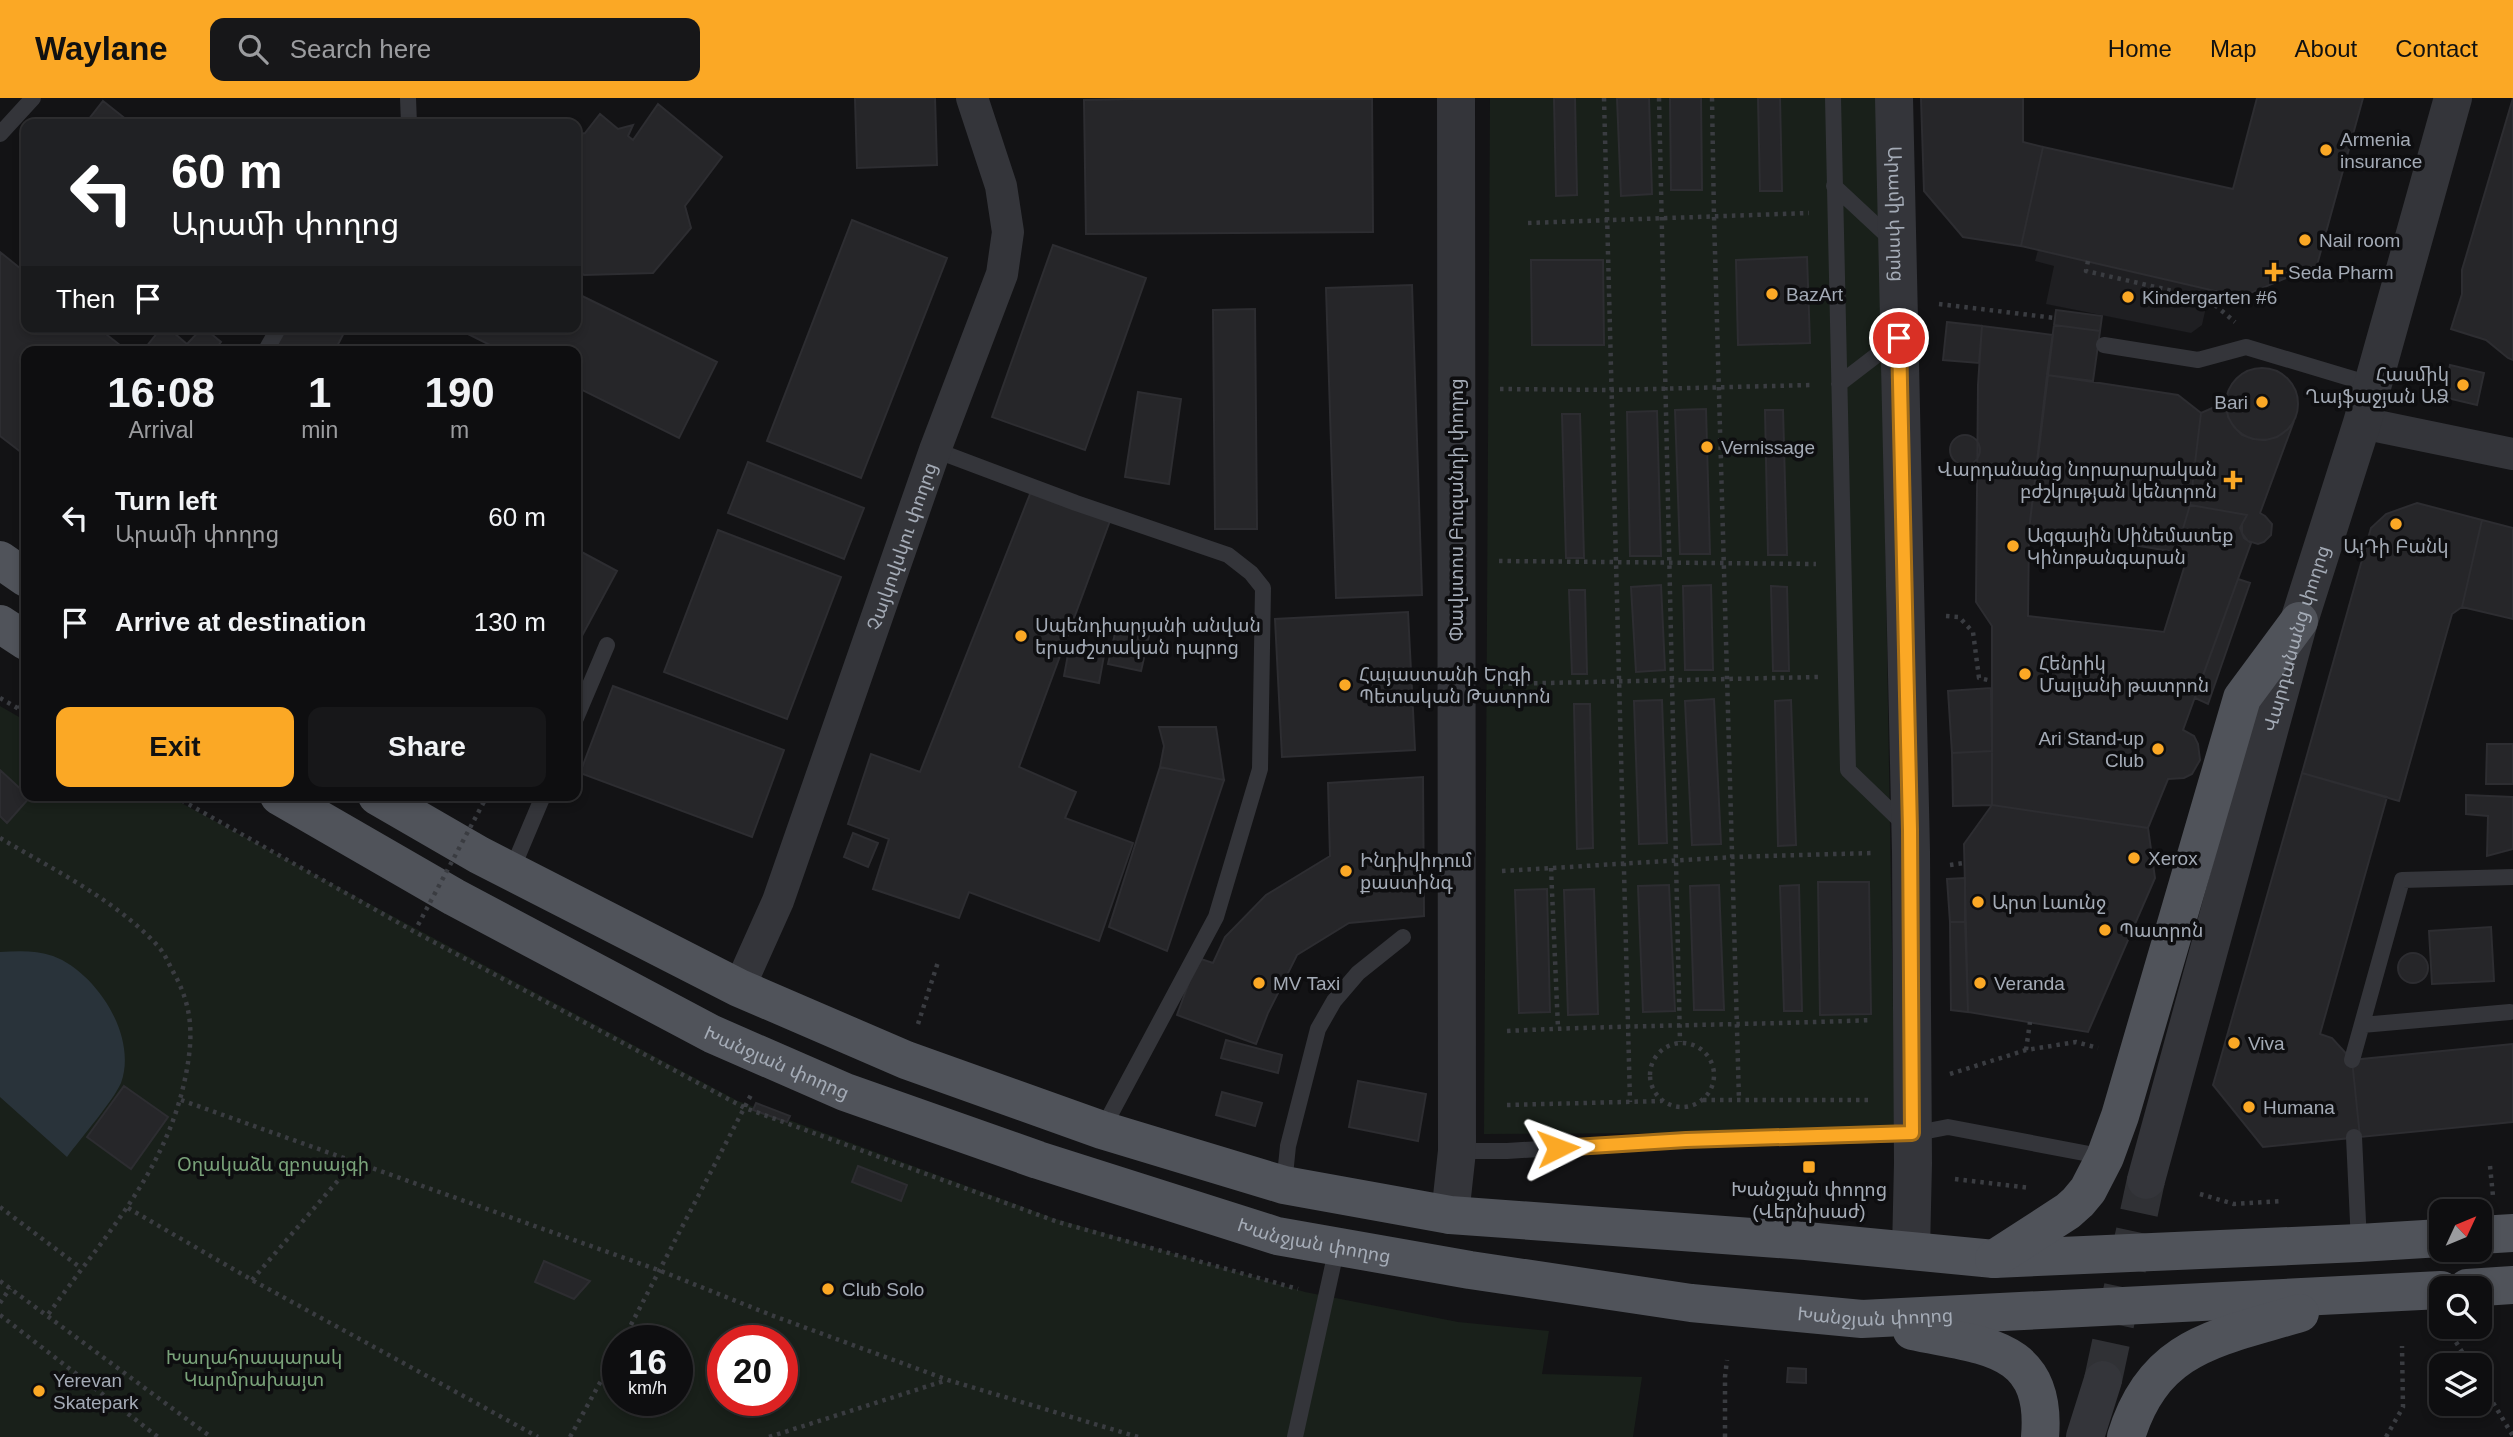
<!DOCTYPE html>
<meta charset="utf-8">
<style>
:root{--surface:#0e0e10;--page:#171719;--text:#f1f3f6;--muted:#9b9c9f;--line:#2e2e30;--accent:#fba825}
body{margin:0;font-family:Arial,"Noto Sans Armenian",sans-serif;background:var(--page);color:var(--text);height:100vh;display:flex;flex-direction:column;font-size:26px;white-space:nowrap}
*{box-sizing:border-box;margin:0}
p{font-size:23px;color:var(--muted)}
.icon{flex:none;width:38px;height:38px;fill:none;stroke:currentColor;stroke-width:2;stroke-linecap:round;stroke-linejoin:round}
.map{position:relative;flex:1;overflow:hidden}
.panel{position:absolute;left:21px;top:248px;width:560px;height:455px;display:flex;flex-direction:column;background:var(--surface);border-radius:14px;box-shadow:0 4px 10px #0003,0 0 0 2px var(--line)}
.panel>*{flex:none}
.banner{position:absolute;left:21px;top:21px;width:560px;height:214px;border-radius:14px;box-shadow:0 4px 10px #0003,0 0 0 2px var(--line);background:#202124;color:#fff;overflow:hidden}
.needle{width:46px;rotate:46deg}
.controls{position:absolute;left:2429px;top:1101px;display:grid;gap:14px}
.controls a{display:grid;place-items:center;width:63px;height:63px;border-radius:14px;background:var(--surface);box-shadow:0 4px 10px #0003,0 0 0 2px var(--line);font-size:35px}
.speed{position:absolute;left:602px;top:1227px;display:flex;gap:14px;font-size:35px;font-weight:700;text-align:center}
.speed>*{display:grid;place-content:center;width:91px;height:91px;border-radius:50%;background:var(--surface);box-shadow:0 4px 10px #0003,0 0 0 2px var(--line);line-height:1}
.speed small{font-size:18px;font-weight:400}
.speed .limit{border:10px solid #d22;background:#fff;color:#111}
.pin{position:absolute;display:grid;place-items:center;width:60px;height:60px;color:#fff;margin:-30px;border:4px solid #fff;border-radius:50%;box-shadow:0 2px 7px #0007}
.me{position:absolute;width:77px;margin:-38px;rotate:87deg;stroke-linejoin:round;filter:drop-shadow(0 0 5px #0008)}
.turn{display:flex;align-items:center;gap:24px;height:147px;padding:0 35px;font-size:32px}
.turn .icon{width:91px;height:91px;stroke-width:2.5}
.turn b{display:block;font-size:49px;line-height:60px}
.then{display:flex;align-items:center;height:66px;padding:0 35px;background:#0003;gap:14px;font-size:26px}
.eta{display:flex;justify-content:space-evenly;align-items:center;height:119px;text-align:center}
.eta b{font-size:42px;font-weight:700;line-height:49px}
.primary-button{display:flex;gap:14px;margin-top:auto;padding:14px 35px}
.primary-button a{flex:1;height:80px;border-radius:14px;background:var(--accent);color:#111;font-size:28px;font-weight:700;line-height:80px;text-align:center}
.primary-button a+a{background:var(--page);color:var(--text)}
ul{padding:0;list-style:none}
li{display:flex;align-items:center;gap:21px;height:105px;padding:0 35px}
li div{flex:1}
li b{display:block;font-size:26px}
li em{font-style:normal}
header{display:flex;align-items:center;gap:42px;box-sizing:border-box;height:98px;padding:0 35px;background:var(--accent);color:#111}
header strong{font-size:33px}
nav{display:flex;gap:38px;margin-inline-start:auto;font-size:24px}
.search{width:490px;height:63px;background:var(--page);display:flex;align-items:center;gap:18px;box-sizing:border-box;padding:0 24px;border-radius:14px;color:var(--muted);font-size:26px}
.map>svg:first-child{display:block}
.built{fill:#1f1f22}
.green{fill:#19201a;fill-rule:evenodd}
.water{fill:#29333a}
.building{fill:#262629;stroke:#2d2d31;stroke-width:2}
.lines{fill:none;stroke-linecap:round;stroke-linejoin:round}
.tertiary-tunnel{stroke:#303135;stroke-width:38;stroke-dasharray:38 19;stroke-linecap:butt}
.path{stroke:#3a3c41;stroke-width:4.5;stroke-dasharray:3.5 5;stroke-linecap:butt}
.service{stroke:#34353a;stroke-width:16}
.minor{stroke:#34353a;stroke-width:32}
.tertiary{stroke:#34353a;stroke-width:38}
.primary{stroke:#50535a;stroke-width:38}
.path-bridge{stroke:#3a3c41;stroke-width:4.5;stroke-dasharray:3.5 5;stroke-linecap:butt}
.route-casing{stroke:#a36d18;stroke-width:18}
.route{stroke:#fba825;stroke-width:12}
.poi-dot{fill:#fba825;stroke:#0e0e10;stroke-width:2.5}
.labels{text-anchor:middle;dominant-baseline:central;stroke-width:7;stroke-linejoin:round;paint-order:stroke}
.poi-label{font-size:19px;fill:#a4abb6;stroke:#0e0e10;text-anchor:start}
.street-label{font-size:19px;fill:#a4abb6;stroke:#0e0e10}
.park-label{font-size:19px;fill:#7aa37a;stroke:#0e0e10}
</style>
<header>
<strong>Waylane</strong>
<div class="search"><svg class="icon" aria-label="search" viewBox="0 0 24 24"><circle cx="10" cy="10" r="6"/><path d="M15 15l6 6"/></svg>Search here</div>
<nav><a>Home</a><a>Map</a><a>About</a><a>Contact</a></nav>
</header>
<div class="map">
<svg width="2513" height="1339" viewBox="0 0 2513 1339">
<rect width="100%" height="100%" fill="#131315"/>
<path class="built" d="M2038,152l172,39 -8,36 -11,8 -145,-29 8,-38 -19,-5z"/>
<path class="green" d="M1490,0h388l17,1034 -411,2z
M0,608l26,15v75h142l570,305 315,117 252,74 153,30 91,9 -7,43 100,3 -9,60h-1633zM618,1242h59v60h-59zM723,1242h59v60h-59z"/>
<path class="water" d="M0,854c18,-1 36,-2 53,4 43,16 85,80 68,127 -8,18 -40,55 -54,74l-67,-60z"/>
<path class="building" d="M855,0h80l2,67 -80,3z
M1554,0h21l2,97 -21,1z
M1617,0h32l3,96 -31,2z
M1670,0h31l1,92h-31z
M1758,0h22l2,93h-22z
M1921,0h102v44l20,5 -22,99 -58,-9 -39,-46z
M2257,0h106l-46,167 -76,32 -220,-51 22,-99 190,42z
M2513,0v262l-5,-2 -22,-18 -35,-11 11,-35v-24z
M1134,1h238l1,133 -287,2 -2,-134z
M103,3l29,23h-47z
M658,6l64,53 -37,49 6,22 -38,45 -69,2 -8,-7v-133l9,-2 15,-19 18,15 15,-4 -5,11 5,4z
M852,122l95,38 -86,220 -94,-37z
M1053,147l93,33 -61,172 -93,-33z
M0,154l26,21v54h71l28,22 -3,3h-96v104l-26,-20z
M1807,159l3,86 -72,2 -2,-85z
M1531,162h72l1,85h-72z
M1412,187l10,310 -86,3 -10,-310z
M576,195l141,69 -38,76 -103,-51v-35h-72l-50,-25h122z
M1255,211l2,220h-42l-2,-219z
M2056,212l46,6 -2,15 -46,-6z
M1947,224l35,4 -3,37 -36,-3z
M2054,227l46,6 -7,50 -46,-6z
M1982,228l71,9 -24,195 -1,86 136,16 24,-77 -12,-3 14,-47 57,10 -7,13 4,10 7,5 -68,187 11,6 4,8 2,16 -8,14 -8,4 -16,1 -20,49 -156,-23v-179l-16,-24 2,-217z
M162,229h5l20,17 16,-17 18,15 -8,10h-71z
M285,229h62l-13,25h-42l-16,-9z
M2450,267l34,8 -7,32 -34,-8z
M2226 306a36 36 0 1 1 72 0a36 36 0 1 1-72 0Z
M2047,277l131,20 23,18 -11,92 -14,47 -109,-18 -38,-4z
M1138,294l43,7 -12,85 -44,-7z
M2226,304l2,15 6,10 8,8 11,4 13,1 11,-3 11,-8 6,-8 -34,92 5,3 7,8 -1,11 -7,7 -6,2 -10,-3 -6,-8v-9l5,-9 -57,-10 11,-92z
M1706,311l4,145h-30l-5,-144z
M1765,312h18l4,145h-19z
M1657,313l4,145h-31l-3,-144z
M1562,316h18l4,144h-18z
M1950 352a15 15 0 1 1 30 0a15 15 0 1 1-30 0Z
M748,364l116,46 -20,51 -116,-46z
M1032,391l79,29 -92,249 57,25 -11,26 68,25 -34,98 -130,-49 -10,26 -86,-29 16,-50 -41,-15 23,-70 49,18z
M2417,405l65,17 -20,87 -10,7 -53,187 -97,-28 69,-245 15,-14z
M2482,422l31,8v91l-51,-12z
M718,432l123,47 -54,142 -123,-47z
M576,451l41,22 -41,76z
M2238,481l12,4 -42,121 -13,-6z
M1661,487l4,85 -29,2 -5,-85z
M1711,487l2,85h-28l-2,-84z
M1771,488l16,1 2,84h-16z
M1569,492h16l2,84h-15z
M1408,514l7,138 -133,7 -7,-138z
M1116,531l33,7 -8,35 -33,-7z
M1070,546l35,6 -6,33 -35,-7z
M613,588l171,64 -32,87 -172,-64z
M1991,590l1,63 -40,2 -4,-62z
M1714,601l7,145 -29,1 -7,-144z
M1662,602l5,143 -28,1 -5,-143z
M1791,602l5,145 -18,1 -3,-145z
M1574,606h16l3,144 -16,1z
M1159,629h57l8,53 -64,-13 4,-21z
M2487,646h26v40h-27z
M1992,653v54l-39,1 -1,-53z
M1160,669l64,13 -57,171 -58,-24z
M0,672l26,24v2l4,1 -23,26 -7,-7z
M2302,675l85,24 -67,237 12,4 20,22 8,77 -97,10 -50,-62z
M1423,679l1,139 -75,7 -52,32 -29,58 -12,31 -79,-29 21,-57 15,5 12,-26 41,-42 64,-39 -2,-73z
M2466,697l47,2v52l-26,7 1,-40 -22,-2z
M1992,707l156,23 7,50 -67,154 -120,-20 -4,-168z
M853,735l25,10 -10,24 -24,-10z
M1965,780v44h-15l-3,-43z
M1818,784h51l2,132 -51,1z
M1669,787l6,126 -32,1 -5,-126z
M1719,787l5,125h-30l-4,-124z
M1799,787l3,126h-18l-4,-125z
M1547,791l3,123 -31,1 -4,-123z
M1594,791l4,125 -30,1 -4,-125z
M1950,824h15l3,90 -17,-2z
M2491,829l3,54 -62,3 -3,-53z
M2398 870a15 15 0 1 1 30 0a15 15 0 1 1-30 0Z
M1226,942l56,15 -4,18 -57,-15z
M2513,946v78l-153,15 -8,-77z
M1358,983l68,13 -8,47 -69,-14z
M124,988l44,31 -37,52 -44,-32z
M1222,994l40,11 -7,23 -39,-11z
M756,1005l34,13 -3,6 -34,-12z
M858,1068l49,19 -6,16 -49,-19z
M544,1163l46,20 -16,18 -39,-17z
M1788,1270l18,1v14l-19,-1z"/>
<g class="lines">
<path class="tertiary-tunnel" d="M2103,1282l43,-200"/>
<path class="path" d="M1604,0l26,1004
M1659,0l21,944
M1712,0l2,119 25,883
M1528,125l281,-10
M2088,163l-2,10 122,28 27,23
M1939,206l116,14
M1500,291l112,1 199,-5
M1499,463l317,3
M1946,518l13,1 14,15 6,46 13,3
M1500,586l318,-7
M0,600l26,15
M19,611l6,-10
M174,698l239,135 332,177 313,114 240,67
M0,740c54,32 114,61 157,107 8,8 13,22 19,32 17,33 17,61 10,97 -19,98 -83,163 -139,242
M1950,767l14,-2
M1551,770l7,160
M1502,773l231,-14 139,-4
M918,926l20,-62
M1507,933c121,-6 243,-6 365,-11
M1650 977a32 32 0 1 1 64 0a32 32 0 1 1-64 0Z
M2026,952l4,-28
M1950,976l76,-24 50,-8 22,6
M181,1002l480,171 110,44 177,65 190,57
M1703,1002h170
M1507,1007l155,-4
M2490,1068l3,30
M1955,1081l75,9
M2200,1096l34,10 49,-3
M0,1109l81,61
M128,1110l124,72 286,157
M252,1182l102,-118
M0,1183l211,156
M0,1205l10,-15
M0,1217l158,122
M623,1242l129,-247
M2456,1244l14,23
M2480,1283l33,55
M570,1339l48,-87
M769,1339l178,-57
M1725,1339v-60l2,-17
M2386,1339l17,-30 -1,-61"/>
<path class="service" d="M408,0l1,26
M1833,0l15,672 58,56
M0,36l33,-36
M1834,88l59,55
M2104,247l94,15 48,-13 127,38
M265,254l14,-25
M1839,286l56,-43
M935,352l141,53 152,52 23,18 12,15 -3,181 -44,148 -114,213
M576,620l31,-73
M511,774l32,-76
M2362,927l148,-13
M2352,962l50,-180 111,-3
M2354,1039l5,106
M1457,1053h50l179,-11 226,-6 36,-7 157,30
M1284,1087l4,-39 30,-117 16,-28 24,-28 45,-36
M1295,1339l42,-190"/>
<g class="minor">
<path d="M2362,325l151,31"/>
<path id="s1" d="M739,890l39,-87 157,-451 67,-176 6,-42 -7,-46 -29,-88"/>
</g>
<g class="tertiary">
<path id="s2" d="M1894,0l17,754 2,311 -2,88"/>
<path id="s3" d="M2146,1082l153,-559 63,-198 91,-325"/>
<path d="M1450,1117l7,-64 -1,-1053"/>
<path d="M2085,1339l18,-57"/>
</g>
<g class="primary">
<path d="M0,462l26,18"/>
<path d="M0,526l26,17"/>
<path id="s4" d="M279,698l175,101 258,137 133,58 193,68 239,76 193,34 221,33 171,16 579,-29"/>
<path d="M377,698l102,59 260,133 167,72 196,70 182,55 166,30 356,26 188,18 365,-16 82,-5"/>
<path d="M2480,1137l33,-2"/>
<path d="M1994,1161l74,-48 10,-9 10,-12 17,-33 15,-41 122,-418 57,-77"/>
<path d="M2467,1190l46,-3"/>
<path d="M1912,1233c69,15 136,13 128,106"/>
<path d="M2126,1339c28,-93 92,-99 174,-124"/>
</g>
<path class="path-bridge" d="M418,827l69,-129"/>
</g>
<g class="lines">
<g class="route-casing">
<path id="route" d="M1558,1050l128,-8 226,-7 -2,-303 -11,-492"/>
</g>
<use href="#route" class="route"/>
</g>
<g class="poi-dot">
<circle cx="2326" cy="52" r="7"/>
<circle cx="2305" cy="142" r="7"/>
<path d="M2270.5 163.5h7v7h7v7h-7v7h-7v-7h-7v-7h7z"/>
<circle cx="1772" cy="196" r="7"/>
<circle cx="2128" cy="199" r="7"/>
<circle cx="2463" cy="287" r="7"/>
<circle cx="2262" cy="304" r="7"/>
<circle cx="1707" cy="349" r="7"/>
<path d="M2229.5 371.5h7v7h7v7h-7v7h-7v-7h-7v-7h7z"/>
<circle cx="2396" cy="426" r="7"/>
<circle cx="2013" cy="448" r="7"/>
<circle cx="1021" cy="538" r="7"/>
<circle cx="2025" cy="576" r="7"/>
<circle cx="1345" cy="587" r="7"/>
<circle cx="2158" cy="651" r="7"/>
<circle cx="2134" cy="760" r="7"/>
<circle cx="1346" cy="773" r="7"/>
<circle cx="1978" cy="804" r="7"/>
<circle cx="2105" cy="832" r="7"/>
<circle cx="1259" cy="885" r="7"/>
<circle cx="1980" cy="885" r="7"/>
<circle cx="2234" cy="945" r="7"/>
<circle cx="2249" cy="1009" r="7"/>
<rect x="1802" y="1062" width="14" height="14" rx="3.5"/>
<circle cx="828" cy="1191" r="7"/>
<circle cx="39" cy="1293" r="7"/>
</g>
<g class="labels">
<g class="poi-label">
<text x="2340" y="41">Armenia<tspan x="2340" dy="22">insurance</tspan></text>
<text x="2319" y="142">Nail room</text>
<text x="2288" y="174">Seda Pharm</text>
<text x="1786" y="196">BazArt</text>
<text x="2142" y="199">Kindergarten #6</text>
<text x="2449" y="276" text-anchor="end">Հասմիկ<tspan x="2449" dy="22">Ղայֆաջյան ԱՁ</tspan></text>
<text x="2248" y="304" text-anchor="end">Bari</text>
<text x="1721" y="349">Vernissage</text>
<text x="2217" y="371" text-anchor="end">Վարդանանց նորարարական<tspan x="2217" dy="22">բժշկության կենտրոն</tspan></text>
<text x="2027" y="437">Ազգային Սինեմատեք<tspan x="2027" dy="22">Կինոթանգարան</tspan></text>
<text x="2396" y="448" text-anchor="middle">ԱյԴի Բանկ</text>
<text x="1035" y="527">Սպենդիարյանի անվան<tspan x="1035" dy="22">երաժշտական դպրոց</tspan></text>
<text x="2039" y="565">Հենրիկ<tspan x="2039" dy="22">Մալյանի թատրոն</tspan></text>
<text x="1359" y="576">Հայաստանի Երգի<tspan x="1359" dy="22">Պետական Թատրոն</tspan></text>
<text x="2144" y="640" text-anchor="end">Ari Stand-up<tspan x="2144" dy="22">Club</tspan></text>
<text x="2148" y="760">Xerox</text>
<text x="1360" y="762">Ինդիվիդում<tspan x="1360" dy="22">քաստինգ</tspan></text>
<text x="1992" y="804">Արտ Լաունջ</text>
<text x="2119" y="832">Պատրոն</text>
<text x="1273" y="885">MV Taxi</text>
<text x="1994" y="885">Veranda</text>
<text x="2248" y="945">Viva</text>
<text x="2263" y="1009">Humana</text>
<text x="1809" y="1091" text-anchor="middle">Խանջյան փողոց<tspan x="1809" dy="22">(Վերնիսաժ)</tspan></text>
<text x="842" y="1191">Club Solo</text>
<text x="53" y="1282">Yerevan<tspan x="53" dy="22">Skatepark</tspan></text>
</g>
<g class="street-label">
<text stroke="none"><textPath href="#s2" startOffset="116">Արամի փողոց</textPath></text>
<text transform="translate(1456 412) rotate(-90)">Փավստոս Բուզանդի փողոց</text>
<text stroke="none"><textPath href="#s1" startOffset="471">Չայկովսկու փողոց</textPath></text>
<text stroke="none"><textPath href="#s3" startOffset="562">Վարդանանց փողոց</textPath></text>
<text stroke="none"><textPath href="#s4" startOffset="565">Խանջյան փողոց</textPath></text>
<text stroke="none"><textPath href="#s4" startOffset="1132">Խանջյան փողոց</textPath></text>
<text stroke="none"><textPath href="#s4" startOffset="1699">Խանջյան փողոց</textPath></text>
</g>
<g class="park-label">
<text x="273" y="1066">Օղակաձև զբոսայգի</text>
<text x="254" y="1259">Խաղահրապարակ<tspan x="254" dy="22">Կարմրախայտ</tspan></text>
</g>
</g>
</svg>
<div class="controls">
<a><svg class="needle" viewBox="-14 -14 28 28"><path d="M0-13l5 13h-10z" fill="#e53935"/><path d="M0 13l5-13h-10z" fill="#9b9c9f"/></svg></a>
<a><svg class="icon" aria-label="search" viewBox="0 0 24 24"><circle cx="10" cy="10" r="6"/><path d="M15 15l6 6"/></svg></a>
<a><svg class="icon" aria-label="layers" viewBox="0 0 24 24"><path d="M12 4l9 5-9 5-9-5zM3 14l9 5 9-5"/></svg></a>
</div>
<div class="speed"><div>16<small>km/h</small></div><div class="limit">20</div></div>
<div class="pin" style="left:1899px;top:240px;background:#d93025"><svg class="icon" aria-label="arrive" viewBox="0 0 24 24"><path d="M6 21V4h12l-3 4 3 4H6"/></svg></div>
<svg class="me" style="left:1558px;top:1050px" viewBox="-20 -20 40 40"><path d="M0-17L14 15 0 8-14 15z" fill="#fba825" stroke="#fff" stroke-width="4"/></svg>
<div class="banner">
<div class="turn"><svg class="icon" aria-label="left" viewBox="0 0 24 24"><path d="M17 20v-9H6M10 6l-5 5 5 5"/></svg><div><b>60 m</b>Արամի փողոց</div></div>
<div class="then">Then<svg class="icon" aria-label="arrive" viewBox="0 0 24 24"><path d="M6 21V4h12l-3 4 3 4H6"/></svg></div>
</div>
<section class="panel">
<div class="eta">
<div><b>16:08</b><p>Arrival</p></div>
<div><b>1</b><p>min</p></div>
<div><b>190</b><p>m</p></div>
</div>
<ul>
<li><svg class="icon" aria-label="left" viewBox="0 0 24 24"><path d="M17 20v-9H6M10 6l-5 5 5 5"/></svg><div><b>Turn left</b><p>Արամի փողոց</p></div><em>60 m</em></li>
<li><svg class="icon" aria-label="arrive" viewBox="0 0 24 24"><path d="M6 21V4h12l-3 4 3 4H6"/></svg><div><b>Arrive at destination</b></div><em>130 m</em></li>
</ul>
<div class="primary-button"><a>Exit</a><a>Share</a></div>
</section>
</div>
